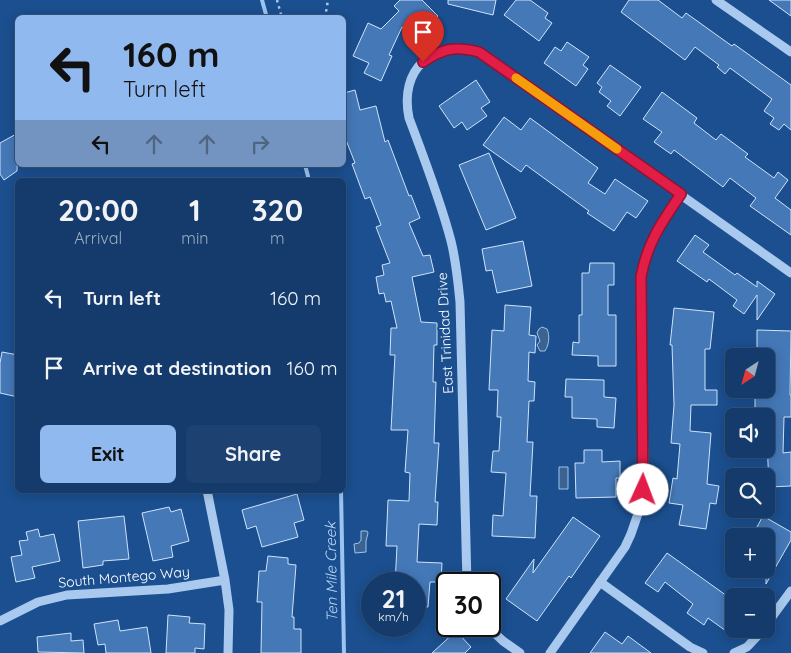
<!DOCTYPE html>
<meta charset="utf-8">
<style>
:root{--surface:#143b6b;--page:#1d4271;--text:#f1f3f6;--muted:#9dadc1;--line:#33557e;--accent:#90b9f0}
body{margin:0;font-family:Quicksand,sans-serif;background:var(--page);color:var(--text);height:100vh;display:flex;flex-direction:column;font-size:19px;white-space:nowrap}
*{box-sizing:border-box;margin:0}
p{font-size:16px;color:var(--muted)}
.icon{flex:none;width:28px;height:28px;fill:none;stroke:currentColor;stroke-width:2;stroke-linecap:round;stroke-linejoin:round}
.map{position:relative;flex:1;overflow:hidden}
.drawer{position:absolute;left:15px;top:178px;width:331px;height:315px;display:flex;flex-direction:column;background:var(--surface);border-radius:8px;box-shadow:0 2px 12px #0003,0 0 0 1px var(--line)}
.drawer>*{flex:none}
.top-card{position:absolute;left:15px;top:15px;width:331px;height:152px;border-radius:8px;box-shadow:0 2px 12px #0003,0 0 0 1px var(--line);background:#90b9f0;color:#111;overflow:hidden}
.needle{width:32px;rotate:216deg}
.tools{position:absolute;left:725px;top:348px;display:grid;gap:10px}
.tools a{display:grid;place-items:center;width:50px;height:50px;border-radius:8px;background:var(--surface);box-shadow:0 2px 12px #0003,0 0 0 1px var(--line);font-size:25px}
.speed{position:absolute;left:361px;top:572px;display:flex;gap:10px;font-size:25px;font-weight:700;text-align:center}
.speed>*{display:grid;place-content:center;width:65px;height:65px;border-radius:50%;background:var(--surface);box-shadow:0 2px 12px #0003,0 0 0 1px var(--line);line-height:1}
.speed small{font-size:12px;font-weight:400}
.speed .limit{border:2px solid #111;border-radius:8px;background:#fff;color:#111}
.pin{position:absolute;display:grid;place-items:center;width:42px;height:42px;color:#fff;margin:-51px -21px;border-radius:50% 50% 50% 0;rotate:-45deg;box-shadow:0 0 5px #0007}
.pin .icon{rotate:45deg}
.me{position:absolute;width:55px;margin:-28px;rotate:2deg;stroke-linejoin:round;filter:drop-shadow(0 0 4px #0008)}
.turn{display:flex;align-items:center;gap:18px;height:105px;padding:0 25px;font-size:22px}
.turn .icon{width:65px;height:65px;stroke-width:2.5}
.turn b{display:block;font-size:35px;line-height:42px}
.lanes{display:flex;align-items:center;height:48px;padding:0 25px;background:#0003;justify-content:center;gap:25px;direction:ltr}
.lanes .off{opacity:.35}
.eta{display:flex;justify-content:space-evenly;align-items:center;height:85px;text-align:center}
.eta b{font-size:30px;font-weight:800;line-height:35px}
.cta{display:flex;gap:10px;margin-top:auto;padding:10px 25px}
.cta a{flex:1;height:58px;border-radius:8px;background:var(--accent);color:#111;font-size:20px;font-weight:800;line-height:58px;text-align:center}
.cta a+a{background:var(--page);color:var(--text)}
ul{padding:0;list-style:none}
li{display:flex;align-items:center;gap:15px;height:70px;padding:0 25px}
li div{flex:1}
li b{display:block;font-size:19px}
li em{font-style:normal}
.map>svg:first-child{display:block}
.water{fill:#3c6290;stroke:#9cc4f0}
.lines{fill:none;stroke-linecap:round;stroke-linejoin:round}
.stream{stroke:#9cc4f0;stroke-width:4}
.building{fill:#4478b7;stroke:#cfe3fa}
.path{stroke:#a9c9ee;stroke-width:2.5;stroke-dasharray:2.5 4;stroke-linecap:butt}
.minor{stroke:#a9c9ee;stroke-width:9}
.route-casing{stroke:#92132f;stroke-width:12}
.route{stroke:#e11d48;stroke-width:9}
.slow{stroke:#f59e0b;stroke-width:9}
.labels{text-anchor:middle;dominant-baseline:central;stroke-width:4;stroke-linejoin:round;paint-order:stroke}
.street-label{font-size:14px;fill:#fff;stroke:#1b4f8f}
.water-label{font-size:15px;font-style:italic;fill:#b5d3f5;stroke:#1b4f8f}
</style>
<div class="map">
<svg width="791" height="653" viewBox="0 0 791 653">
<rect width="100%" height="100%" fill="#1b4f8f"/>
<path class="water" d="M542,327l5,2c3,7 2,16 -2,22h-5l-3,-6 3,-4 -3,-8 2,-4z
M559,467h9v22h-9z
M361,531h6l1,2 -2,8v11l-11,1 -1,-9 5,-1 2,-3z"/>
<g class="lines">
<path class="stream" d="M262,0l5,18
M305,165l4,15
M341,490l3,163"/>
</g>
<path class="building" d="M400,0h22l16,16 -15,16 -6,-7 -9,8 -6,-6 -13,28 3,1 -11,25 -17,-8 5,-10 -16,-7 15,-33 13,6 18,-18 -5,-5z
M448,0h48l-3,15 -45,-11z
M516,0h14l18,13 -3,5 7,5 -13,18 -35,-26z
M629,0h29l24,18 4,-5 46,33 2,-2 57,41v45l-7,-6 -5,6 -9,-6 4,-6 -10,-7 8,-12 -42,-31 -5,6 -8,-7 2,-2 -24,-18 -10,13 -64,-48z
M769,0h22v16z
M567,42l22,15 -6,8 5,4 -12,17 -32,-23 11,-16 6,4z
M610,65l31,22 -21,29 -13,-10 4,-5 -12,-9 3,-5 -5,-4z
M476,80l14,22 -9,6 6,8 -20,14 -5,-8 -8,6 -15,-22z
M355,90l5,20 16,-4 9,36 3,-2 21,56 2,-1 9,23 -11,5 14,33 7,-1 4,17 -22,5 9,45 16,1v22h-3l-1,37h3l-2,61h5l-4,59h3l-1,23 -18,-1 -2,38 25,1 -1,19h-11l-2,25h-13v-23h-20l2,-38h-11l2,-46 21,1 1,-28 -5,-1 3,-42h-17l4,-75h-5l1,-27h6l-6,-27 -5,1 -2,-9 -5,1 -3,-17 8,-2 -2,-10 8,-2 -14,-36 5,-2 -11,-28 -5,2 -13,-35 3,-1 -9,-23h-2v-47z
M662,92l35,26 -3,5 22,17 5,-6 27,20 -3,3 29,21 4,-6 10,8 -13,18 16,12v25l-41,-29 6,-8 -26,-20 -7,9 -49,-37 -3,4 -17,-12 8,-10 -19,-13z
M504,117l17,13 9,-12 68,50 -10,15 17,11 10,-15 33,22 -12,17 -9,-6 -13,19 -27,-18 2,-2 -63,-46 -5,7 -38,-27z
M18,133l-1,38 -13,9 -4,-6v-31z
M489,153l27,65 -30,12 -27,-65z
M695,235l14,10 -6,7 32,23 2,-2 20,14v-6l18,13 -18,26v-25l-13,19 -11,-8 4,-6 -28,-21 -2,3 -30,-21z
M523,241l9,45 -35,7 -5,-23 -6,1 -4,-22z
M590,263h24v22h-6v30h8v51h-18v-10l-26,-1 1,-13 6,1v-28h3v-42h7z
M505,305l26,2 -2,28 7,1 -1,17 -6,-1 -1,29 7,1 -1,19h-5l-2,41h6l-3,54h7l-2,42 -43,-2 1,-21 10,1 3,-43 -15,-1 2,-21h6l2,-34h-4l1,-27h-9l3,-60 12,1z
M674,308l40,4 -4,37h-5v41h12v15h-26l-1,26 21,2 -4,51 12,2 -3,18 -6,-1 -4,26 -27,-4 4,-20 -14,-2 4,-25 4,1 3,-35 -9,-1 3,-38 -2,-60h-2z
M757,330l34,1 -1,64h1v22h-7l-1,36 8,-1v34l-22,1 -3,-71h-11v-22l11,1v-39h-3v-8h-6z
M2,352l16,3v42l-18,-4v-30z
M566,379l38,1v17l12,1 -2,30 -17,-1v-8l-25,-1v-21h-7z
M584,450h18v12l18,-1v17h-4v19l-40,1 -1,-35h9z
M297,494l7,26 -10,3 4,14 -36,10 -6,-21 -9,3 -5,-19z
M169,507l2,5 10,-3 8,32 -18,5 2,11 -20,4 -11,-48z
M124,516l5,43 -26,2v4l-20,3 -5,-47z
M763,516l28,16v8l-25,44v-48h-14z
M573,517l27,19 -29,42 -2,-2 -32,45 -31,-22 28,-40 -1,14z
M38,529l2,8 14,-3 6,27 -28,6 3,11 -19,4 -5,-25 11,-2 -3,-14 9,-1 -2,-8z
M667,553l67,48v19l-8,11 -18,-13 -4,7 -17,-12 6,-9 -28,-22 -7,10 -13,-9z
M268,556l20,2v6l8,1 -4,52h2v12h7v24h-40l1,-51h-5l2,-31h7z
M168,615l22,2 -1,6 16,1 -1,25 -9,-1v5h-29z
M118,620l2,11 27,-4 4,26h-45l-1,-9 -7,1 -4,-21z
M456,631l15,16 -6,6h-33z
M605,632l17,12 6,-8 23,17h-61z
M71,633v8l12,-1 1,13 -46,-1 -1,-15z"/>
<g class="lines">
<path class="path" d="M277,0l5,18
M325,18l3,-18"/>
<path class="minor" d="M716,0l75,52
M207,490l18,90 4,30 -1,43
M600,582l90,65 13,6
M467,584l-7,-282c-2,-21 -4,-41 -9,-61 -11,-42 -27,-83 -42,-123 -10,-49 23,-78 70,-66l312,221
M0,621l38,-19 29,-7 101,-6 57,-9
M766,625l25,-34
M487,626l16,15 17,12
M550,653l75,-106 6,-13 10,-29 3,-30 -3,-198c6,-34 21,-55 40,-82
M734,653l13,-6 17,-18"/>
</g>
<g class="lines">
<g class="route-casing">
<path id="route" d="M423,62c20,-14 32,-16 56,-10l202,142c-19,28 -34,49 -40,83l2,213"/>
</g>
<use href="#route" class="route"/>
<path class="slow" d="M516,78l101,71"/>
</g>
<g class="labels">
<g class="street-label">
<text transform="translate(445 333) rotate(-93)">East Trinidad Drive</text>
<text transform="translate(124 577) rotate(-5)">South Montego Way</text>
</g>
<g class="water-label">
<text transform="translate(331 572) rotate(-91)">Ten Mile Creek</text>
</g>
</g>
</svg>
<div class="tools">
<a><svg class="needle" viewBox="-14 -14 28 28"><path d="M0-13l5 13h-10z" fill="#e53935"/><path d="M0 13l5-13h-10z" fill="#9dadc1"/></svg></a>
<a><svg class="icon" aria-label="sound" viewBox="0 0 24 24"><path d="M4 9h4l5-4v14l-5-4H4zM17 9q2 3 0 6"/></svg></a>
<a><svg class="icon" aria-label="search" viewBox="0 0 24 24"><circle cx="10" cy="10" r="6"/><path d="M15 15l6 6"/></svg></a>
<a>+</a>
<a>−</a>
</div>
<div class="speed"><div>21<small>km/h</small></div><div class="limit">30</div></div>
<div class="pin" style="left:423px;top:62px;background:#d93025"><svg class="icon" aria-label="arrive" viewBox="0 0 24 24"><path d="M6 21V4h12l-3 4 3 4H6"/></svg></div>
<svg class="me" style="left:643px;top:490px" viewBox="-20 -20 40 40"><circle r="19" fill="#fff"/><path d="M0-13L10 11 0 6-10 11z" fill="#e11d48"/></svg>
<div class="top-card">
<div class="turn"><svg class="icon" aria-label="left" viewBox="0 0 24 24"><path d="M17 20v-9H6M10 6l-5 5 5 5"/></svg><div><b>160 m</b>Turn left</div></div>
<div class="lanes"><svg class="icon" aria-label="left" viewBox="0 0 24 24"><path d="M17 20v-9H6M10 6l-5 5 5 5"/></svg><svg class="icon off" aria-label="ahead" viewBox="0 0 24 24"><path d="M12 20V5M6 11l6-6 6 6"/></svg><svg class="icon off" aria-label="ahead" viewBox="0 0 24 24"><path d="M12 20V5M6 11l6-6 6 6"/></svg><svg class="icon off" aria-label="right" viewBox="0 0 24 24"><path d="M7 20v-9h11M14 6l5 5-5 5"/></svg></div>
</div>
<section class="drawer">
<div class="eta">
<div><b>20:00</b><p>Arrival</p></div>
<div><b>1</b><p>min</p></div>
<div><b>320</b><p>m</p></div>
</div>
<ul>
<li><svg class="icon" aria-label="left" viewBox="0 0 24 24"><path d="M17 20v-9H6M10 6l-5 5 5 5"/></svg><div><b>Turn left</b></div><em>160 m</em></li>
<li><svg class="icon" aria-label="arrive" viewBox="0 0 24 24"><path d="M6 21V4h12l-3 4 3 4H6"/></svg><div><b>Arrive at destination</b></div><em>160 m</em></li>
</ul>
<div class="cta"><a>Exit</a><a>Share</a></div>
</section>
</div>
